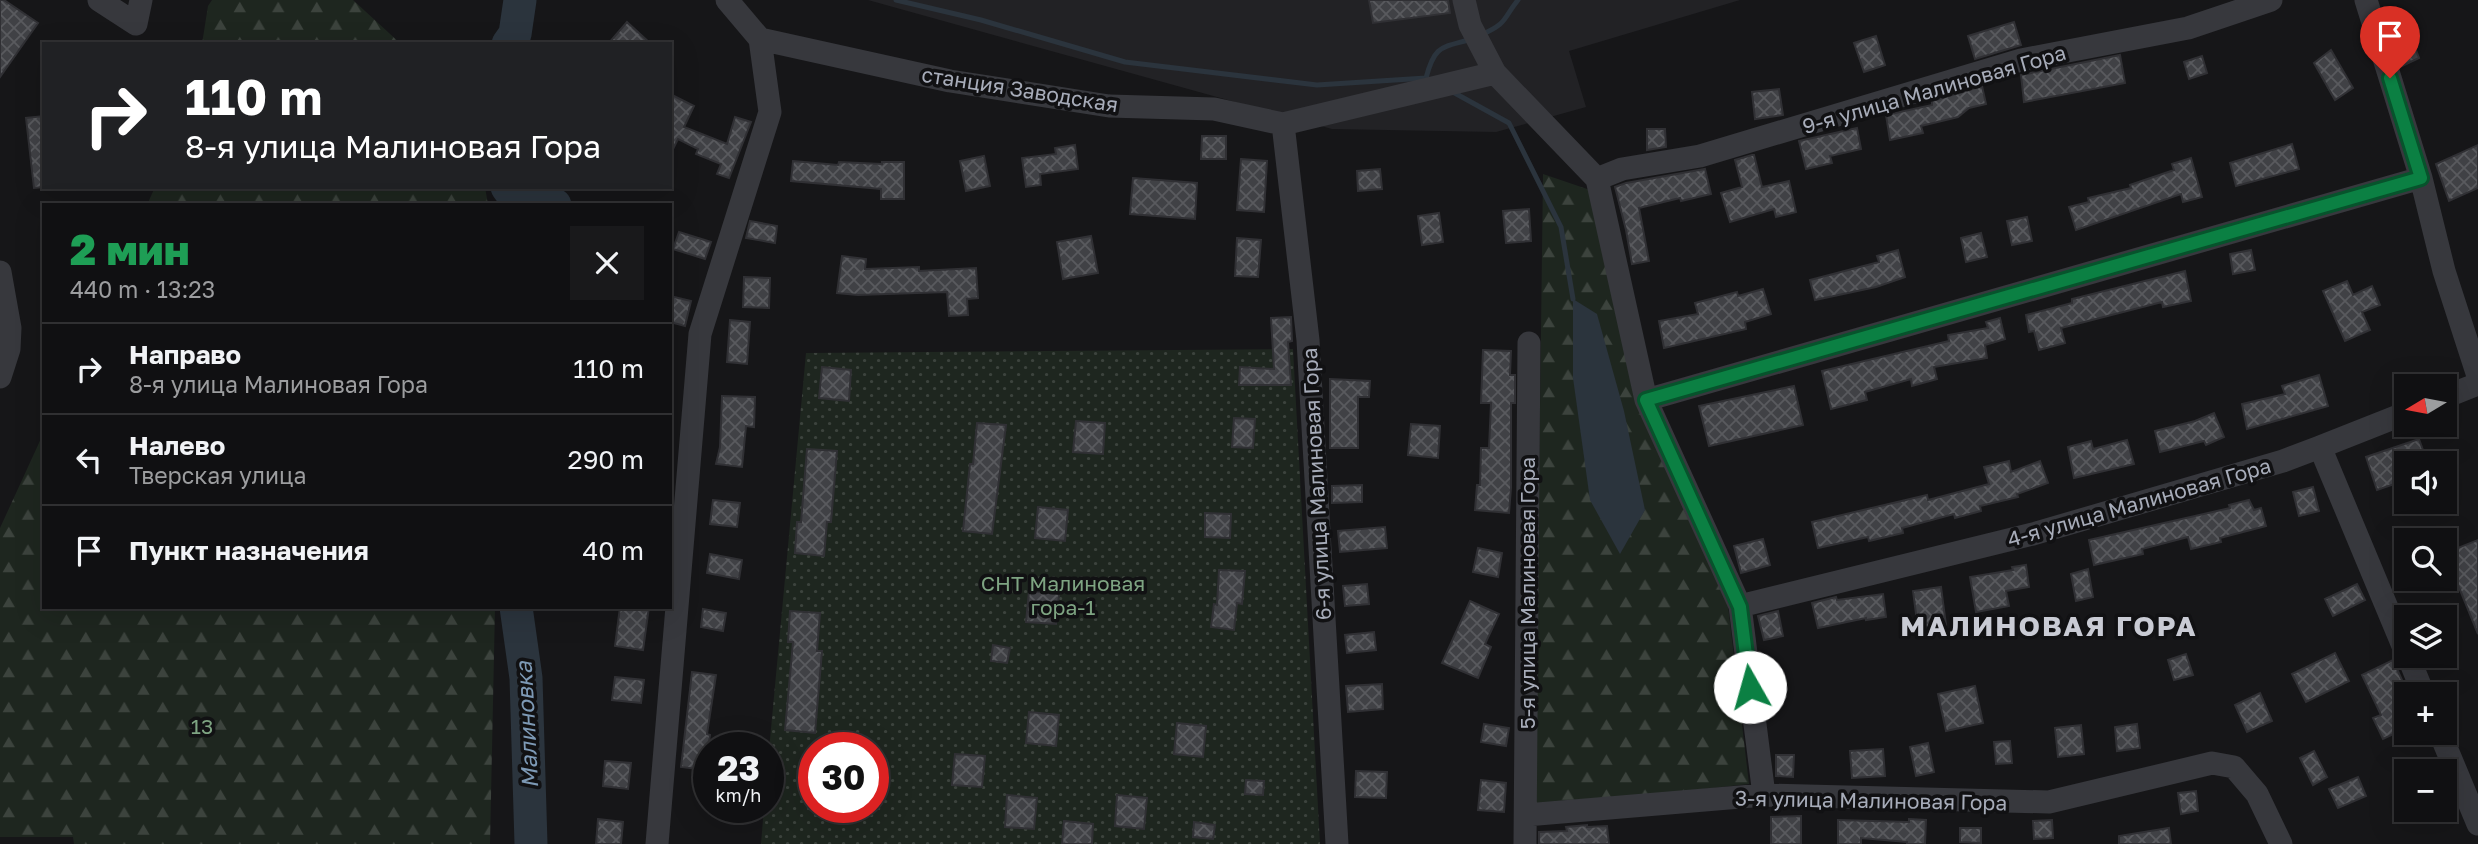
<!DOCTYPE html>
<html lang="ru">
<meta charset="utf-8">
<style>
:root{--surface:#101012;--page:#19191b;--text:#f1f3f6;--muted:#9c9d9f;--line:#303032}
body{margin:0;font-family:"Golos Text",sans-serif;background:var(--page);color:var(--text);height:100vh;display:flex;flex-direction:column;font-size:26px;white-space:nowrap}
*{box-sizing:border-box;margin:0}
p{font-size:23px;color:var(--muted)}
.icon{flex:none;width:38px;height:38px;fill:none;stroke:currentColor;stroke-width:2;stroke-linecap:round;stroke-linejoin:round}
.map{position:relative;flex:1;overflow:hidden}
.side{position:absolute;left:42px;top:203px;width:630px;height:406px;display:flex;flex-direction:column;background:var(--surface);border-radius:0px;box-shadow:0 7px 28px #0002,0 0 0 2px var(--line)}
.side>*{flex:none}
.banner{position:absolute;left:42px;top:42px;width:630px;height:147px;border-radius:0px;box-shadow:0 7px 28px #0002,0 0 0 2px var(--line);background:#202124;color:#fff;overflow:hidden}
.needle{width:46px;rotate:260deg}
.controls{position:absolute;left:2394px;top:374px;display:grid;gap:14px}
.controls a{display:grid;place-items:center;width:63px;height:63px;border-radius:0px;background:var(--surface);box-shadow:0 7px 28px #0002,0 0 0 2px var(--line);font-size:35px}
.speed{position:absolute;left:693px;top:732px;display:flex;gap:14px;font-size:35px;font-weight:700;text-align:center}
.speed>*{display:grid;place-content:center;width:91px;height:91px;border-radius:50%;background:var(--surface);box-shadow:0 7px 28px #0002,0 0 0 2px var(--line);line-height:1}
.speed small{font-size:18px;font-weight:400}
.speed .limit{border:10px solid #d22;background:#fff;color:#111}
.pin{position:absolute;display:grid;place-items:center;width:60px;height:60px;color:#fff;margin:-72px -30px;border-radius:50% 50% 50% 0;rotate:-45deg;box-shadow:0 0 7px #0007}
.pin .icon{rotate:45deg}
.me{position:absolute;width:77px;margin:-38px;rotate:353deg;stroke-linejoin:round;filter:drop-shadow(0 0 5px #0008)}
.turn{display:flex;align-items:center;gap:24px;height:147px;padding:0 28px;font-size:32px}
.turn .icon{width:91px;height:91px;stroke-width:2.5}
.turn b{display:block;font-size:49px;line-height:60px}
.round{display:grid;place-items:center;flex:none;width:74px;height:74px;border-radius:0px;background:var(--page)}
.headline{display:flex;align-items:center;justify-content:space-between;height:119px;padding:0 28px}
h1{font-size:42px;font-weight:800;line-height:52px;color:#1e9e55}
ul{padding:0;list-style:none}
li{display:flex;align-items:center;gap:21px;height:91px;padding:0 28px;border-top:2px solid var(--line)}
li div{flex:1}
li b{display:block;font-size:26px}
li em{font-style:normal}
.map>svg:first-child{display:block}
.built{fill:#222225}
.grass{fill:url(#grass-dots);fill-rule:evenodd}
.forest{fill:url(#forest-firs)}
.water{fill:#2b343d}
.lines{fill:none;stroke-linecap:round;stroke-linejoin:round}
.stream{stroke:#2b343d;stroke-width:5}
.river{stroke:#2b343d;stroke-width:33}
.building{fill:url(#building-cross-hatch);stroke:#303034;stroke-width:2}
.minor{stroke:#37383d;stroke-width:23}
.route-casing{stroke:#07532c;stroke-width:18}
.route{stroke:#0b8043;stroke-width:12}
.labels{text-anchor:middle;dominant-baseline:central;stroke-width:7;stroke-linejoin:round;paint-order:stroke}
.street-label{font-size:21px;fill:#a7acb9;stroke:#111113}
.park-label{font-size:21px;fill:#7ea482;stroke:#111113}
.water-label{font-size:23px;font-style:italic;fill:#7d99b5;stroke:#111113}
.district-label{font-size:28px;font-weight:bold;letter-spacing:2px;fill:#c9cbd4;stroke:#111113}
</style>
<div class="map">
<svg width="2478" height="844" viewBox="0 0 2478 844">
<defs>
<pattern id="grass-dots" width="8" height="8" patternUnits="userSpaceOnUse" patternTransform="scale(1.75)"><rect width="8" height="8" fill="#1e261f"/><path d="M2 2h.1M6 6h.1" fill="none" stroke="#3c433d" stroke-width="1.8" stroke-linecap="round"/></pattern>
<pattern id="forest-firs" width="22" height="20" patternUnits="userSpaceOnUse" patternTransform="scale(1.75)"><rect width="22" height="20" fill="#1e261f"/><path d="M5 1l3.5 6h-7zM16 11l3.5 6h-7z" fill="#3c433d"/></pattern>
<pattern id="building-cross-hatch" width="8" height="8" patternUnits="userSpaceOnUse" patternTransform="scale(1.75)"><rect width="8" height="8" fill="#404145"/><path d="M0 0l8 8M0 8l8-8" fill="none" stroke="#595a5e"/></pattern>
</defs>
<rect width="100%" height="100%" fill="#161618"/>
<path class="built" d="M868,0h872l-171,51 17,56 -90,25 -164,-3z"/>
<path class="grass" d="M1293,349l27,495h-559l3,-37h4v-46l38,-408zM814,747h59v60h-59z"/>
<path class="forest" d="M212,0h141l48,44h-199l6,-38z
M1543,174l50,17 46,211 89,204 21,178 -214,23z
M155,187h330l3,18h-341z
M44,432v175h451l-5,237h-416l-1,-7h-73v-309z"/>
<path class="water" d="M1573,299l24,15 27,97 21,99 -25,44 -30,-54 -17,-122z"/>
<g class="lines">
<path class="stream" d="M896,0l85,20 144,42 192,23 109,-7 4,2
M1481,35c27,-12 21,-15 37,-35
M1426,78c9,-34 16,-30 46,-39
M1451,91l58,32 52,104 12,72"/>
<path class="river" d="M508,44l7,-10 5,-34
M507,187l8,11 40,7
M516,607l10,71 5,166"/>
</g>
<path class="building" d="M0,0h4l34,23 -38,54z
M1369,0h79l2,13 -77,10z
M2403,16l16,42 -17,8 -14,-43z
M627,22l24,22h-43z
M2014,22l7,23 -46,14 -7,-23z
M1876,36l9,29 -21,7 -10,-29z
M2331,50l22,38 -18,12 -21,-37z
M2120,55l5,28 -101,19 -3,-27z
M2202,56l5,17 -18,6 -5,-17z
M1982,86l4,18 -17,4 -11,9 -37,9 2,7 -33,7 -4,-25 46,-10v-4z
M1779,89l4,26 -28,4 -3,-27z
M670,94l24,12 -10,21 43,17 8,-27 16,5 -22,56 -12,-4 4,-10 -25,-10 2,-5 -20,-10 -8,16z
M44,116v71l-10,1 -8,-70z
M1857,128l4,21 -31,7 2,7 -26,6 -7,-28z
M1647,129h18l1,18 -19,3z
M1202,136h24v23h-25z
M2292,144l7,25 -63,17 -6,-23z
M1075,145l3,24 -38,5 1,11 -15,2 -4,-29 34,-4 -1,-6z
M2478,145v43l-29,13 -13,-37z
M1752,155h2l8,32 27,-6 7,31 -20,5 -2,-8 -44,13 -9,-29 21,-6 -7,-27z
M984,156l6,30 -24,5 -6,-30z
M2191,158l11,39 -19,5 -2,-8 -105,36 -7,-23 20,-5 -1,-4 43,-10 -1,-3 44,-15 -2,-6z
M1241,159l26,2 -3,51 -27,-2z
M793,161l45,4 1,-3 43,2v-2h22v37h-23v-10l-90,-8z
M1380,169l2,20 -24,2 -1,-20z
M1705,169l6,25 -30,7 -1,-3 -41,10 10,53 -17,3 -6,-34 -11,-43 11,-4z
M1133,178l64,5 -2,36 -65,-5z
M1529,209l2,32 -25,2 -3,-32z
M1439,213l4,29 -21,3 -4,-29z
M2027,217l5,24 -20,4 -5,-24z
M750,221l27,5 -2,17 -29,-5z
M679,232l32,10 -6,17 -32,-10z
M1981,233l6,24 -21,5 -5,-24z
M1091,236l7,37 -35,6 -6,-37z
M1237,238l24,2 -3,37 -23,-1z
M1898,250l7,27 -29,10 -61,13 -5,-20 69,-18 -2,-6z
M2251,250l4,20 -22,4 -3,-20z
M842,256l24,3 -1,10 54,-2v4l57,-3 2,30 -11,1 1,16 -19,1 -2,-24 -89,3 -21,-2z
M2185,271l6,30 -28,6 -1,-5 -101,26 4,15 -26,7 -5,-19 -5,1 -3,-17 46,-12v-4z
M744,277l26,1 -1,30 -26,-1z
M2347,281l6,14 19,-9 8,19 -18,7 8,18 -25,11 -22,-50z
M1763,289l8,25 -26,8 1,7 -82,19 -5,-27 39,-7 -3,-11 42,-11 1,4z
M670,296l21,5 -6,25 -15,-4z
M1291,317l1,24 -4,1 3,43h-52l1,-18 34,2 -3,-51z
M2000,318l5,21 -20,6 2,13 -53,9 3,12 -25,7 -1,-7 -46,13 2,8 -36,9 -9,-38 127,-30 -1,-6 40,-7 -2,-6z
M730,320l20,2 -3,42 -20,-2z
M1483,350l28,1 -1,24h5v28h-4v85l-2,25 -34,-3 2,-25h3l1,-37h8l2,-45h-10z
M822,367l29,3 -2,31 -30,-3z
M2319,375l9,31 -81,23 -5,-25 43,-10 -3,-8z
M1330,379l40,2 -1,16h-11v51h-28z
M1794,386l9,39 -94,21 -10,-40z
M722,396l33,1 -1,30 -8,-1 -4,41 -26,-3 4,-17z
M2214,413l10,24 -18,8 -2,-4 -44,11 -5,-21 40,-10z
M1234,418l21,1 -2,29 -21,-1z
M1076,421l29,2 -2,31 -30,-2z
M977,423l29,2 -14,109 -29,-3 7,-67h3z
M1411,424l29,2 -2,32 -30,-3z
M2419,439l9,25h-22v16l-29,10 -11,-33z
M2127,440l7,24 -60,14 -6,-31 23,-6 2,8z
M807,449l30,2 -6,71h-4l-3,34 -29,-3 2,-31h4z
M2009,461l2,11 29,-11 8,22 -31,11 1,3 -38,9 1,5 -26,7 -1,-4 -52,14 1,5 -34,8 -1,-4 -50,11 -6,-26 115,-27 1,5 61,-16 -5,-17z
M1362,485v17l-30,1v-17z
M2313,487l6,24 -20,5 -6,-24z
M713,500l27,3 -3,24 -27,-3z
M2249,500l5,10 7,-2 5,18 -46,12 1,4 -30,7 -3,-12 -46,12 1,5 -49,11 -5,-25 141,-32 -1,-3z
M1038,507l30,3 -3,31 -30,-3z
M1205,513l26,1 -1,24 -25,-1z
M1385,527l2,21 -47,4 -2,-21z
M1763,539l7,26 -29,8 -7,-27z
M2478,540v94l-33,-81z
M1478,548l24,5 -4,24 -25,-5z
M710,554l32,6 -3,19 -32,-6z
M2026,565l3,22 -23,4 3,15 -33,6 -6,-35 43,-7 -1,-3z
M2088,569l5,28 -17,4 -5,-27z
M1219,570l26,1 -3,33 -5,-1 -3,27 -23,-3 3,-23 3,1z
M1367,584l2,20 -24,2 -2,-20z
M2357,584l8,16 -32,16 -8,-17z
M1941,587l5,38 -28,4 -5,-38z
M1029,591l30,3 -3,30 -30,-2z
M1883,594l3,23 -20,3v-2l-48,10 -6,-25 24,-6 1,3z
M1470,601l29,13 -14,30 6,3 -13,31 -36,-15z
M620,607h29l-6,43 -28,-4z
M703,609l23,4 -3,18 -22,-4z
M790,611l30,2 -3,38h5l-7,82 -30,-3 8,-88h-5z
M1778,611l5,25 -19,4 -6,-24z
M1374,632l2,18 -29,3 -2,-18z
M993,645l17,3 -3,15 -16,-2z
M2335,653l14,28 -43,21 -14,-28z
M2186,654l7,21 -19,5 -6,-20z
M2393,660l13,29v39l-23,11 -10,-21 8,-3 -19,-40z
M692,672l24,3 -9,59 3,1 -5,35 -24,-3z
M615,677l29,3 -3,23 -29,-3z
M1382,684l1,25 -35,3 -2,-26z
M1975,686l8,37 -37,8 -8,-37z
M2260,693l12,28 -25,11 -12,-27z
M1029,712l30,3 -3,31 -30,-3z
M1177,723l29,3 -3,31 -29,-3z
M1484,724l25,4 -3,18 -25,-4z
M2137,724l3,24 -23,3 -2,-24z
M2081,725l3,29 -26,3 -3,-29z
M2010,741l2,22 -16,1 -2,-22z
M1928,743l6,29 -18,4 -6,-29z
M1883,749l2,27 -33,2 -2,-27z
M2314,751l13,26 -14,8 -13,-27z
M955,754l30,2 -3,31 -30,-2z
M1776,755h18l-1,22 -17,-1z
M605,761l26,2 -3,26 -25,-3z
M1356,771l31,1 -1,26 -31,-1z
M2358,777l8,19 -28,12 -9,-19z
M1246,780l18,1 -1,14 -18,-1z
M1481,780l25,3 -2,29 -26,-2z
M2196,791l2,20 -17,3 -3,-21z
M1007,795l30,3 -3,31 -29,-2z
M1117,795l30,3 -3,31 -29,-3z
M1801,816v28h-30v-27z
M598,819l25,3 -2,22h-25z
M1909,819l17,1 -1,24h-18v-2l-46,-4v6h-23v-24l71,2z
M2052,820l1,18 -19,1 -1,-18z
M1064,821l29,3 -1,20h-30z
M1194,822l21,3 -2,14 -20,-2z
M1587,825v2l20,-1 2,18h-70v-12l28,-1 -1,-4z
M1960,828h21v15l-21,-1z
M2169,828l2,16h-52v-8z"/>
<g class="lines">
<path class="minor" d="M99,0l37,24 5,-24
M727,0l33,39 190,42 159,25 105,3 69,15 212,-51
M1464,0l6,25 25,48 102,106 49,221 94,206 24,189
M2366,0l55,178 23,93 34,105
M1283,124l25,216 29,504
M1597,179l25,-10 78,-13 321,-96 167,-32 83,-28
M0,272l10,56 -1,21 -9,28
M2445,397l33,-13
M1646,400l775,-222
M2320,447l86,-34
M1740,606l293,-72 250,-73 37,-14 86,206
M2408,656l16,39
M2440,733l38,91
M1526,815l238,-20 285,7 163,-39 22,4 23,27 24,50
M657,844l43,-510 70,-222 -10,-73
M1525,844l4,-501"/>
</g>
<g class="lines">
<g class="route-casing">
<path id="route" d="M1750,687l-10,-80 -94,-207 775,-222 -31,-100"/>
</g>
<use href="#route" class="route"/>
</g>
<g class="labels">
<g class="street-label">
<text transform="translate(1020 89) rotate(9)">станция Заводская</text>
<text transform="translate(1934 89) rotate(-16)">9-я улица Малиновая Гора</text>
<text transform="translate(1316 484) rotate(-93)">6-я улица Малиновая Гора</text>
<text transform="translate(2139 502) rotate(-16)">4-я улица Малиновая Гора</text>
<text transform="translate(1527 593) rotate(-90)">5-я улица Малиновая Гора</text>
<text transform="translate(1871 800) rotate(1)">3-я улица Малиновая Гора</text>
</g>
<g class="park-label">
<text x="1063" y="583">СНТ Малиновая<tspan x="1063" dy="24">гора-1</tspan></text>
<text x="202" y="726">13</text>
</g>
<g class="water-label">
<text transform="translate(526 725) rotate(-93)">Малиновка</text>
</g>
<g class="district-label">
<text x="2049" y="625">МАЛИНОВАЯ ГОРА</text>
</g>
</g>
</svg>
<div class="controls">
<a><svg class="needle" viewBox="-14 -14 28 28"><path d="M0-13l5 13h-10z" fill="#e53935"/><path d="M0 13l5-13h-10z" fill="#9c9d9f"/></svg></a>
<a><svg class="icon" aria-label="sound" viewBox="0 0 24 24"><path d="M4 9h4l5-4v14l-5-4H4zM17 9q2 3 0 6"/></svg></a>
<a><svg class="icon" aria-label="search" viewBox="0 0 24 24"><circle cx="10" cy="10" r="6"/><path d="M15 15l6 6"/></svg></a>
<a><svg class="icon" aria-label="layers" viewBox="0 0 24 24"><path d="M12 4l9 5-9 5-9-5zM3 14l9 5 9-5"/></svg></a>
<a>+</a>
<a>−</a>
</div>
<div class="speed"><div>23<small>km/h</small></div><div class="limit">30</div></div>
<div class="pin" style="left:2390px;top:78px;background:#d93025"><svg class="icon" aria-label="arrive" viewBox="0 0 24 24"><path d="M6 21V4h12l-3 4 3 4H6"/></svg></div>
<svg class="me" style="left:1750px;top:687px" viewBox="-20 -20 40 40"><circle r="19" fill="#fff"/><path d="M0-13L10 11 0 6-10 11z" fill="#0b8043"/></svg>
<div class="banner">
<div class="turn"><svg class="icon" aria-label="right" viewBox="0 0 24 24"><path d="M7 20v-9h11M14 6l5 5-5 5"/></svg><div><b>110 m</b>8-я улица Малиновая Гора</div></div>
</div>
<section class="side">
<div class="headline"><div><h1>2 мин</h1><p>440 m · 13:23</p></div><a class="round"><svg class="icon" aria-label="close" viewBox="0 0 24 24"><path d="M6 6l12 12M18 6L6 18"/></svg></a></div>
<ul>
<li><svg class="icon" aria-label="right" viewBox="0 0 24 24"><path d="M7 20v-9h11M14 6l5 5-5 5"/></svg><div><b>Направо</b><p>8-я улица Малиновая Гора</p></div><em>110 m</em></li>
<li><svg class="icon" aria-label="left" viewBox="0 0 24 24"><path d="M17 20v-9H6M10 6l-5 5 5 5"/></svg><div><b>Налево</b><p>Тверская улица</p></div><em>290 m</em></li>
<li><svg class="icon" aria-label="arrive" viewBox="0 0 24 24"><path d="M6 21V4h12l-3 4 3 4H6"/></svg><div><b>Пункт назначения</b></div><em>40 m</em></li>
</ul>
</section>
</div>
